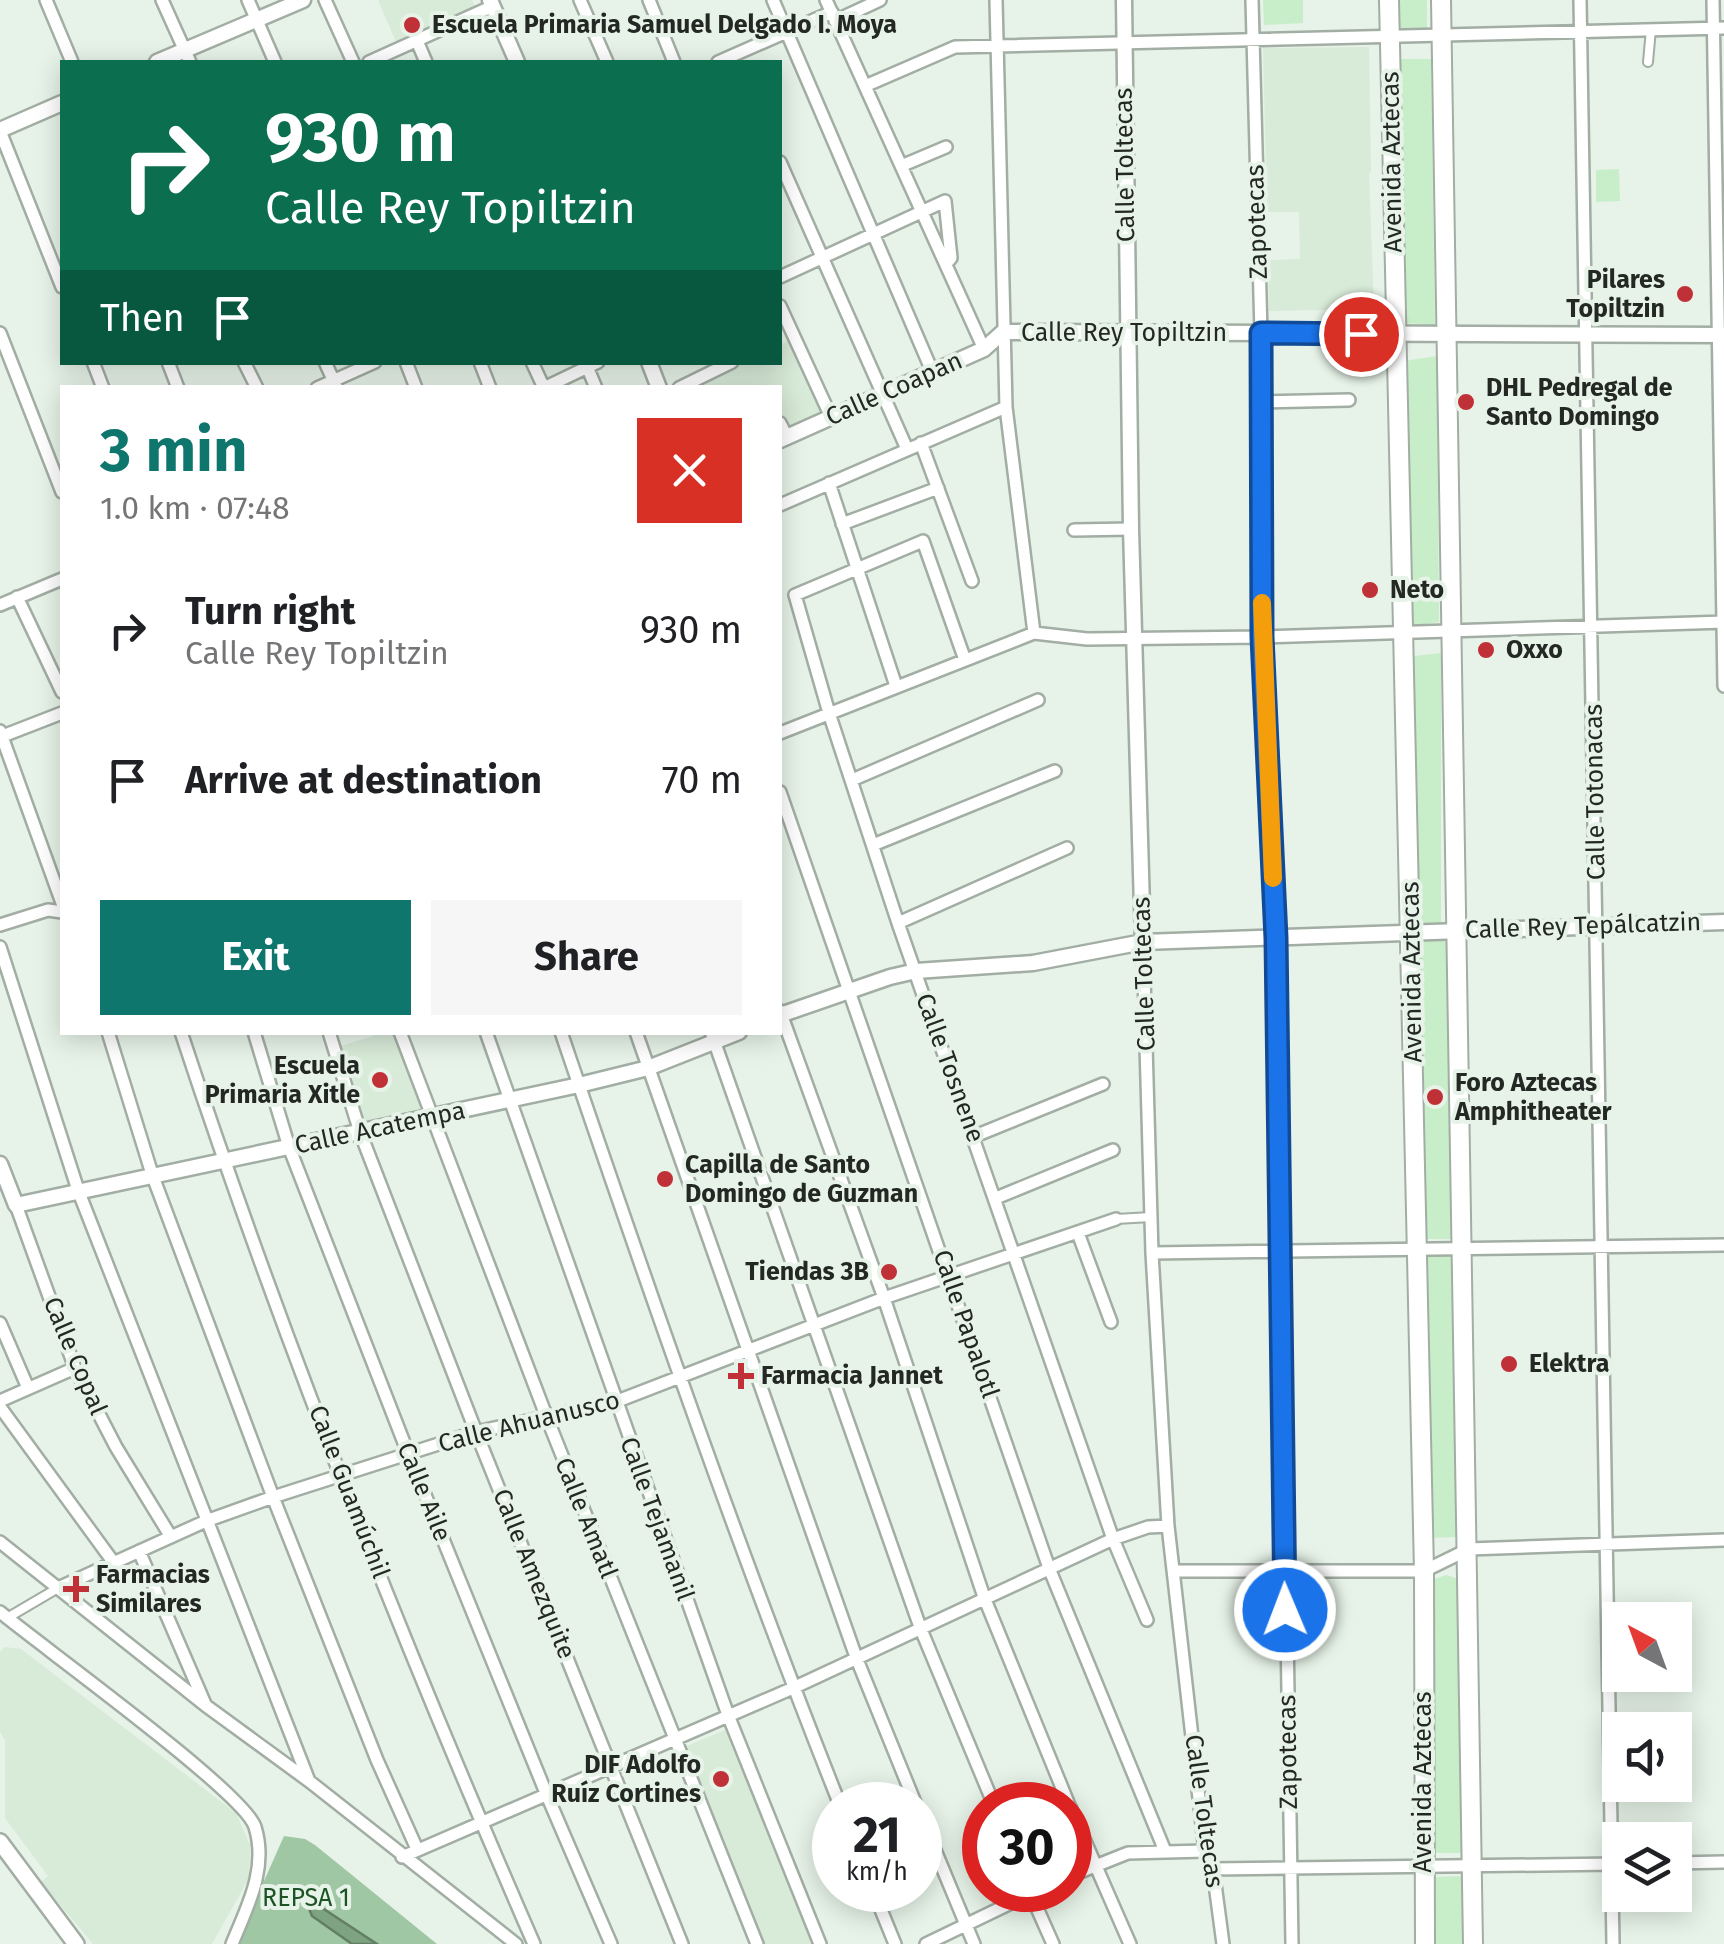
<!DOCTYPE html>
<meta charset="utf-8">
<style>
:root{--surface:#fff;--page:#f6f6f6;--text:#202124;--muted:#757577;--accent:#0f766e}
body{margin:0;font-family:"Fira Sans",sans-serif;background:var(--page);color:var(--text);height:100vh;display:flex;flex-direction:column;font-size:38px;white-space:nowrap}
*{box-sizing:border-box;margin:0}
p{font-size:32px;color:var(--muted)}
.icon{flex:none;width:55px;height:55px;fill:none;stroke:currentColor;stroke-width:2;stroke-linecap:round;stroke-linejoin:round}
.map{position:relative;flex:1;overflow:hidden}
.side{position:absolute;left:60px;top:385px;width:722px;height:650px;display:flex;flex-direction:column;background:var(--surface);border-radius:0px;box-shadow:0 5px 25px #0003}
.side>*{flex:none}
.banner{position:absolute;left:60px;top:60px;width:722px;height:305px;border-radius:0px;box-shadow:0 5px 25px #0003;background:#0b6e4f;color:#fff;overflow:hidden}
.needle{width:65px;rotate:319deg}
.fabs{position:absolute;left:1602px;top:1602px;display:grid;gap:20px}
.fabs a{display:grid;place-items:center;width:90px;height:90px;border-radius:0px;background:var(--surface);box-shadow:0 5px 25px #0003;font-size:50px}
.speed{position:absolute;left:812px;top:1782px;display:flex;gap:20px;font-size:50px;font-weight:700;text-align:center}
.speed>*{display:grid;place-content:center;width:130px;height:130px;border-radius:50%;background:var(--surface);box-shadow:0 5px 25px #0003;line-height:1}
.speed small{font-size:25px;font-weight:400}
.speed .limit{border:15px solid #d22;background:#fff;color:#111}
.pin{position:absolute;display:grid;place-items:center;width:85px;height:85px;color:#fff;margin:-42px;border:5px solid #fff;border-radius:50%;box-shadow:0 2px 10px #0007}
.me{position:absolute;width:110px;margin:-55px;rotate:359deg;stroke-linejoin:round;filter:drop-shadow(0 0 8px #0008)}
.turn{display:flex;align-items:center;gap:35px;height:210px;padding:0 40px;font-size:45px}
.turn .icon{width:130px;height:130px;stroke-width:2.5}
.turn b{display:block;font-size:70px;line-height:85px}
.then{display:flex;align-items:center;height:95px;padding:0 40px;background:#0003;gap:20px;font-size:38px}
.round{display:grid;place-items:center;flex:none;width:105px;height:105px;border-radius:0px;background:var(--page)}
.overview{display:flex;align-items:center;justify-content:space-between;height:170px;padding:0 40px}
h1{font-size:60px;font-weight:700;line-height:75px;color:var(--accent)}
.action{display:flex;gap:20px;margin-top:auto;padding:20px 40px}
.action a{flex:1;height:115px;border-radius:0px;background:var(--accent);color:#fff;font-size:40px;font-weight:700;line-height:115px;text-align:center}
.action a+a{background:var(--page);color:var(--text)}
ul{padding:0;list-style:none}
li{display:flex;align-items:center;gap:30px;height:150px;padding:0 40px}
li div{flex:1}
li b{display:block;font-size:38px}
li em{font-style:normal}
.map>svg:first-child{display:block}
.built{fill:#d8ead8}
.green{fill:#c7eec9}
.forest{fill:#a0c7a3}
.water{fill:#7da380;stroke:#627e64;stroke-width:2.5}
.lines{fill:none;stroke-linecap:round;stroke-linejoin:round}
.pedestrian-casing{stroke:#a2ada3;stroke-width:12}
.minor-casing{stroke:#a2ada3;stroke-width:16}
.tertiary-casing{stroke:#a2ada3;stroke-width:19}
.secondary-casing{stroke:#a2ada3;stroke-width:20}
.primary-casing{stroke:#a2ada3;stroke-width:22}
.pedestrian{stroke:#fff;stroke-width:8}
.minor{stroke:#fff;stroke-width:11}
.tertiary{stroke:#fff;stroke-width:14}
.secondary{stroke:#fff;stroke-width:15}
.primary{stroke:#fff;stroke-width:18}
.route-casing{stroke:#114b97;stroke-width:25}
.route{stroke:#1a73e8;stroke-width:18}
.slow{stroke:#f59e0b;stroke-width:18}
.poi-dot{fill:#c03037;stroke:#e7f3e8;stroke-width:4}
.labels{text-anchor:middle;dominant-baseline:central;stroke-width:8;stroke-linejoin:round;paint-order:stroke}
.poi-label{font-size:25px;font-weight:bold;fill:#242824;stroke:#e7f3e8;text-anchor:start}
.street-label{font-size:25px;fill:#242824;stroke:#e7f3e8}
.park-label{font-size:25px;fill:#1d5426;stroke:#e7f3e8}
</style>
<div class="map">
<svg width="1724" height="1944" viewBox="0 0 1724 1944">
<rect width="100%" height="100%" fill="#e7f3e8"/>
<path class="built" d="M378,0h94l4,8 -80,34z
M1369,47l2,125 -2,1 5,136 -105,2 -1,-51 32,-1 -1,-47h-32l-4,-164z
M791,339l35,75 -38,18 -8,-18v-26h-91l53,-25 38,-1v-17z
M383,1033h13l29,81 -62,14 -26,-81z
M5,1647l16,2 215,164 14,32 -1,33 -37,66h-119l-52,-62 7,-6 -43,-58v-78l-5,-8v-80z
M725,1730l88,214h-51l-80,-196z"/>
<path class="green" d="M1263,0h40v23l-39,2z
M1397,0h30v29l-30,1z
M1398,59h33l4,266 -31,-2z
M1619,169l1,32 -24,1v-32z
M1437,356l2,266 -26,4 -9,-265z
M1441,653v274l-22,5 -5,-276z
M1433,933l15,11 9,295h-33l-5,-294z
M1424,1255h35v282l-30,1z
M1446,1575l16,5 3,273h-31l-3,-273z
M1465,1876l1,68h-30l-1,-67z"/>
<path class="forest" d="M284,1836l21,3 10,6 122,99h-201z"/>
<path class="water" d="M304,1896l73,48h-25l-40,-28z"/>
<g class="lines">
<g class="pedestrian-casing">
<path id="pedestrian" d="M1648,62l3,-33
M1116,1219l35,-2
M7,1618l51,-30"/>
</g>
<g class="minor-casing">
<path id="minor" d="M46,0l26,62
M162,0l28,62
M248,0l27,62
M325,0l28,62
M580,0l27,62
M649,0l25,62
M773,0l159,371
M826,0l158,349
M996,0l10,407 28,226
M1252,0l9,333 1,304 14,301 16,1006
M1580,0l33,1944
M1713,0l11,686
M835,21l45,-21
M417,41l9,21
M369,62l124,-56
M718,62l114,-50
M865,86l90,-39 769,-19
M0,131l62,156
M780,162l127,287
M901,166l45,-19
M780,277l165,-76 6,57 -5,6
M780,306l51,111
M0,333l62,159
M93,362l10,26
M168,362l10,26
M244,362l13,26
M325,362l11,24
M406,362l10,26
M480,362l10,26
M532,362l12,26
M586,364l10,24
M317,388l58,-26
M544,388l54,-26
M679,388l53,-26
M1261,402l88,-2
M780,423l7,14
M921,443l51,138
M829,483l67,203
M780,505l226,-98
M842,524l96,-36
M1074,530l57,-1
M17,597l45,95
M0,605l62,-26
M965,660l-42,-119 -128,54 34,118 69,210 215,616 34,81
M0,731l62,172
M780,733l254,-100 53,6 175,-2 462,-15
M0,737l62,-24
M852,780l186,-80
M780,792l269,776 116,283
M873,845l182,-74
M898,923l169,-75
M0,925l48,-15 14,2
M1143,942l9,311 16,273 37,325 8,18 10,75
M0,947l78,243 231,591
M780,1011l104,287 100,299 85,208
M108,1032l44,142 121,323 104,263 40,89
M181,1032c102,310 223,614 353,912
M254,1032l35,115 119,306 138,340 65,151
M329,1032l31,100 116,300 206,512
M400,1032l147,386 210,526
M486,1032l242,683 92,229
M561,1032c88,259 178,519 279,773
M636,1032l220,625 60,148
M711,1032l209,595 74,178
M975,1136l128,-52
M996,1198l117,-48
M16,1205l59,163 41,79 55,90
M1078,1233l33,89
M1152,1253l572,-8
M0,1323l28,65
M0,1401l75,-33
M0,1407l114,156
M0,1542l205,163 104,76 207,163
M139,1551l66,153
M1174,1571h250l45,-22 255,-9
M58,1588l148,-67 67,-24 203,-65 139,-30 269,-104 232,-79
M0,1612c41,34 245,181 255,215 13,42 -8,80 -23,117
M1070,1807l60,137
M920,1814l54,130
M402,1857l391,-169 320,-149 35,-12 20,-1
M1675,1863l49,-1
M1213,1869l403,-5
M1070,1876l58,-23 77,-2
M873,1890l22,54
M1029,1890l24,54
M926,1944l112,-54"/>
</g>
<g class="tertiary-casing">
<path id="tertiary" d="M490,0l27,62
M1124,0l7,529 12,413
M157,62l146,-62
M0,130l62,-27
M649,362l10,26
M780,440l204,-91 19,-17 721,3
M780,1015l110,-38 26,-6 117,-8 110,-21 581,-20
M0,1164l16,41 563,-120 69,-17 91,-36"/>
</g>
<g class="secondary-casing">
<path id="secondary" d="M0,1842l76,102"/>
</g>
<g class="primary-casing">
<path id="primary" d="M1389,0l35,1571 1,373
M1441,0l32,1944"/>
</g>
<use href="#pedestrian" class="pedestrian"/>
<use href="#minor" class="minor"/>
<use href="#tertiary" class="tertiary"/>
<use href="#secondary" class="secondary"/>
<use href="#primary" class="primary"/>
</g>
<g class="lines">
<g class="route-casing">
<path id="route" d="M1285,1610l-9,-672 -14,-301 -1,-304 100,1"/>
</g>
<use href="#route" class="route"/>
<path class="slow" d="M1262,603l11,275"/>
</g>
<g class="poi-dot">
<circle cx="412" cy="25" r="10"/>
<circle cx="1685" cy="294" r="10"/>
<circle cx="1466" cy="402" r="10"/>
<circle cx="1370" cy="590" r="10"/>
<circle cx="1486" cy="650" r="10"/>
<circle cx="380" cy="1080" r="10"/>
<circle cx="1435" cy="1097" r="10"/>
<circle cx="665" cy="1179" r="10"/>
<circle cx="889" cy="1272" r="10"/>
<circle cx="1509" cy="1364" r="10"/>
<path d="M736 1361h10v10h10v10h-10v10h-10v-10h-10v-10h10z"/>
<path d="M71 1574h10v10h10v10h-10v10h-10v-10h-10v-10h10z"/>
<circle cx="721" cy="1779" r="10"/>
</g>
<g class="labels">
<g class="poi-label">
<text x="432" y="25">Escuela Primaria Samuel Delgado I. Moya</text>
<text x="1665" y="280" text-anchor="end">Pilares<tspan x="1665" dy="29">Topiltzin</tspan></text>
<text x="1486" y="388">DHL Pedregal de<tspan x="1486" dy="29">Santo Domingo</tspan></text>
<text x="1390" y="590">Neto</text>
<text x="1506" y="650">Oxxo</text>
<text x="360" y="1066" text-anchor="end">Escuela<tspan x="360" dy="29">Primaria Xitle</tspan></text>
<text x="1455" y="1083">Foro Aztecas<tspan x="1455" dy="29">Amphitheater</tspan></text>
<text x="685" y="1165">Capilla de Santo<tspan x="685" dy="29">Domingo de Guzman</tspan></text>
<text x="869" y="1272" text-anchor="end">Tiendas 3B</text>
<text x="1529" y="1364">Elektra</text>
<text x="761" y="1376">Farmacia Jannet</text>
<text x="96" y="1575">Farmacias<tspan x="96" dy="29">Similares</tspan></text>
<text x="701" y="1765" text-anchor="end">DIF Adolfo<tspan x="701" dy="29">Ruíz Cortines</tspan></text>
</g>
<g class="street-label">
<text transform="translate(1392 162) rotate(-91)">Avenida Aztecas</text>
<text transform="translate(1125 165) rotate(-91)">Calle Toltecas</text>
<text transform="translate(1257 222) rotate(-92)">Zapotecas</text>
<text x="1124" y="333">Calle Rey Topiltzin</text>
<text transform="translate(894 389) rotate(-24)">Calle Coapan</text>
<text transform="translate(1595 792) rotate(-91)">Calle Totonacas</text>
<text transform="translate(1583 926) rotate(-2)">Calle Rey Tepálcatzin</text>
<text transform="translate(1412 972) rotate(-91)">Avenida Aztecas</text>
<text transform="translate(1144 974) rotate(-92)">Calle Toltecas</text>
<text transform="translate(950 1068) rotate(70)">Calle Tosnene</text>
<text transform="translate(380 1128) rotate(-12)">Calle Acatempa</text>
<text transform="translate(966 1324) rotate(71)">Calle Papalotl</text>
<text transform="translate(75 1356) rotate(67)">Calle Copal</text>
<text transform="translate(529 1422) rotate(-14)">Calle Ahuanusco</text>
<text transform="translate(349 1492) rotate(69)">Calle Guamúchil</text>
<text transform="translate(424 1492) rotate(68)">Calle Aile</text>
<text transform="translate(586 1518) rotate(68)">Calle Amatl</text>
<text transform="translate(657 1519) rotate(70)">Calle Tejamanil</text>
<text transform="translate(534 1574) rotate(68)">Calle Amezquite</text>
<text transform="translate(1288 1752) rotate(-91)">Zapotecas</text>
<text transform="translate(1423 1782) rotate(-90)">Avenida Aztecas</text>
<text transform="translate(1204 1811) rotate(82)">Calle Toltecas</text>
</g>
<g class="park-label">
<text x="306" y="1898">REPSA 1</text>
</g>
</g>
</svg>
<div class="fabs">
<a><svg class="needle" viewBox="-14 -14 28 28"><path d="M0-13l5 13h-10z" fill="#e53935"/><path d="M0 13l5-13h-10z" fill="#757577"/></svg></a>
<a><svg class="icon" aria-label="sound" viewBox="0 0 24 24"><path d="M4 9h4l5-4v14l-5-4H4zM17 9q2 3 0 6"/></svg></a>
<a><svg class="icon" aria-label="layers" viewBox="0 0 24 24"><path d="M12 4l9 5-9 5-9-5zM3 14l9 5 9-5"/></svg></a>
</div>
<div class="speed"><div>21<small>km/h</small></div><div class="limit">30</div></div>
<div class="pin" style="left:1361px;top:334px;background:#d93025"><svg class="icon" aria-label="arrive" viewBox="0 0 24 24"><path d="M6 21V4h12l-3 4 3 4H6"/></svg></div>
<svg class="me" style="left:1285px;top:1610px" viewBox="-20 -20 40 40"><circle r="17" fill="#1a73e8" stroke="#fff" stroke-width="3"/><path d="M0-11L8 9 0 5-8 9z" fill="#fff"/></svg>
<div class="banner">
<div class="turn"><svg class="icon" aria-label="right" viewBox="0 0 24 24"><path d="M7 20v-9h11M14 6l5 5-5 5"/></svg><div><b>930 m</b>Calle Rey Topiltzin</div></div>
<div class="then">Then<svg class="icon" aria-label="arrive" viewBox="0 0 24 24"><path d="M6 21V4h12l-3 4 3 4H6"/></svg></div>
</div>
<section class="side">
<div class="overview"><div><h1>3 min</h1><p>1.0 km · 07:48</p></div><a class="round" style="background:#d93025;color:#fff"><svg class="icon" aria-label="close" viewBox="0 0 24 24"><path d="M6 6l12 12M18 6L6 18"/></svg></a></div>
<ul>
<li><svg class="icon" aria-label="right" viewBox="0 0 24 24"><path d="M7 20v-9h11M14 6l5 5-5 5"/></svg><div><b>Turn right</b><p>Calle Rey Topiltzin</p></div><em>930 m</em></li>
<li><svg class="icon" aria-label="arrive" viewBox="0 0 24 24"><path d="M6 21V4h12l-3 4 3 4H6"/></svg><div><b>Arrive at destination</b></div><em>70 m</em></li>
</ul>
<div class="action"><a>Exit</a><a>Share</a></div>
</section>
</div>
